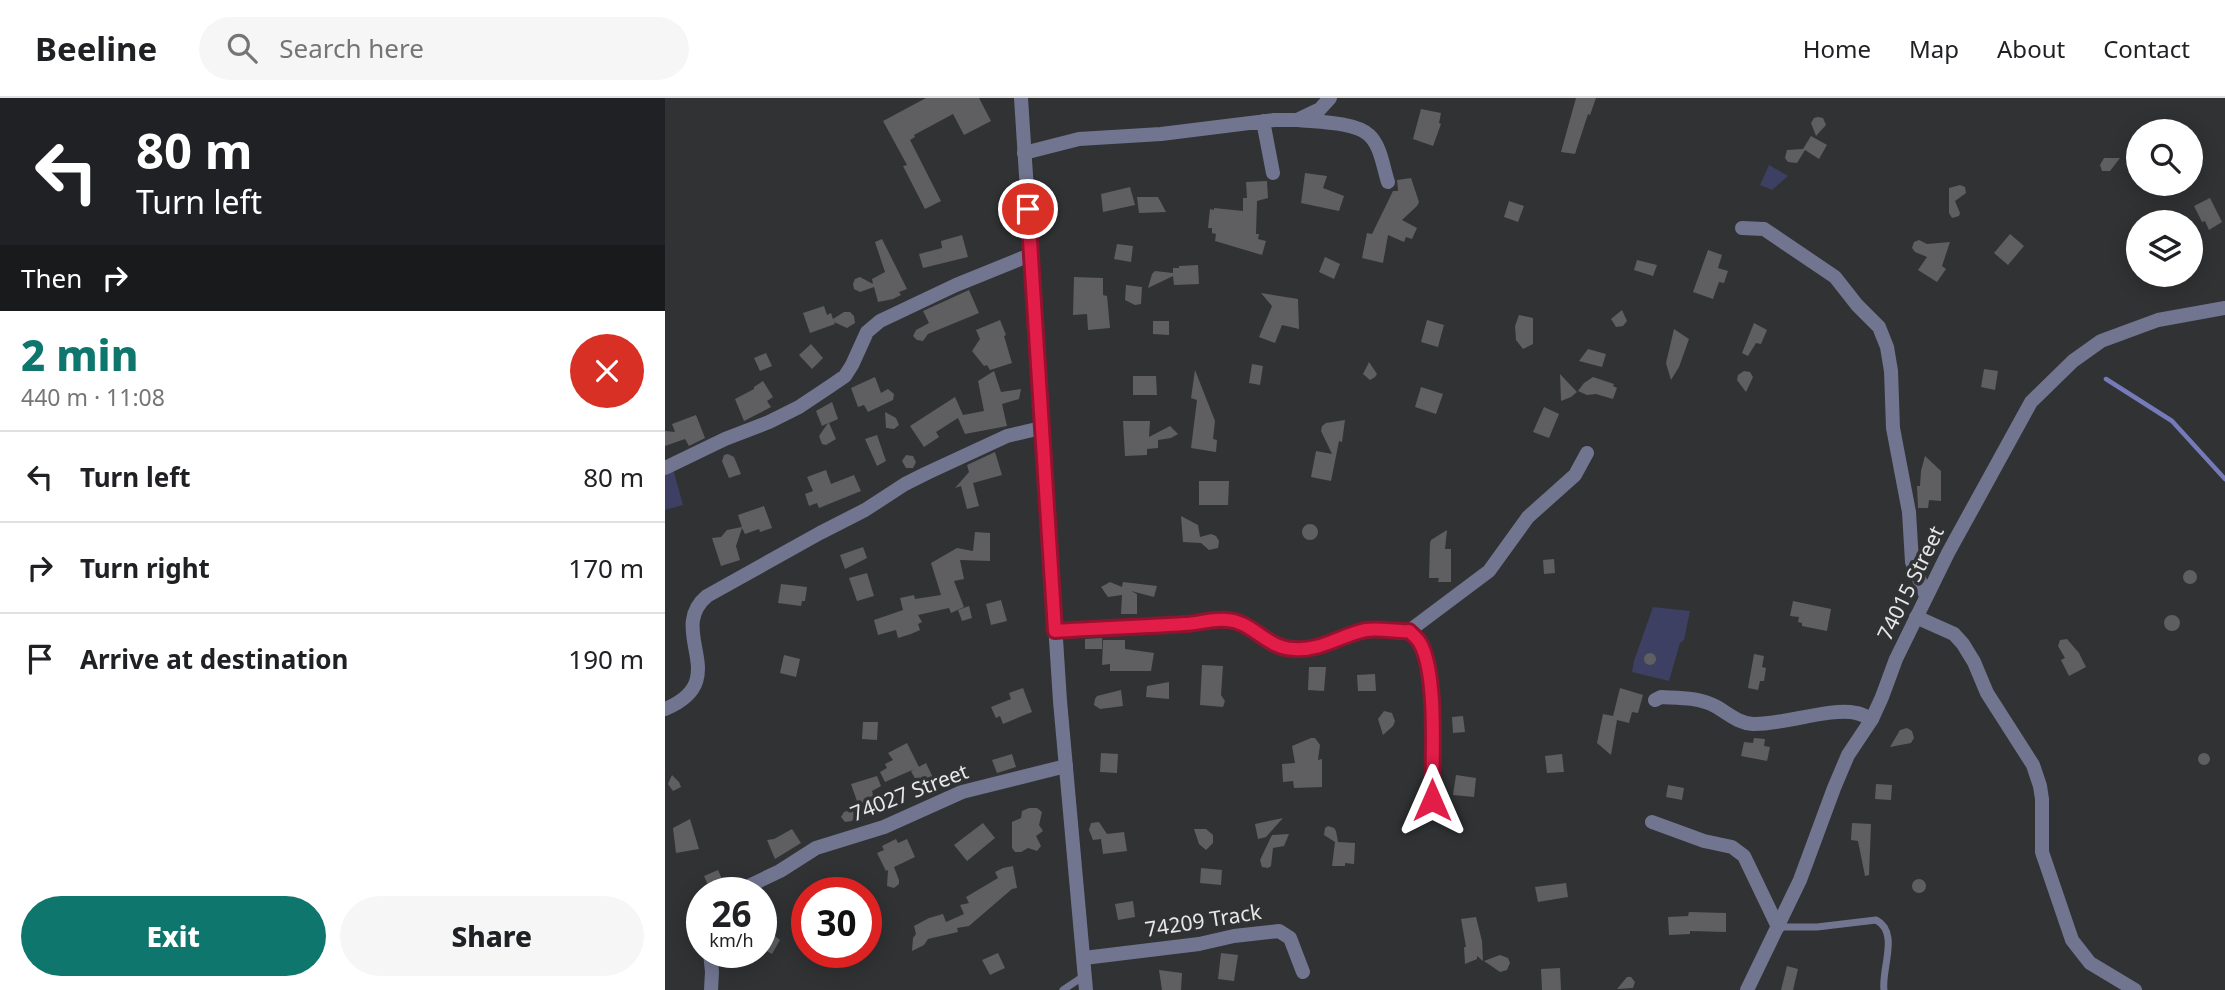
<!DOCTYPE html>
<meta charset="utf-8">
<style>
:root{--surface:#fff;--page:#f6f6f6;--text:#202124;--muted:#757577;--line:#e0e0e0;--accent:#0f766e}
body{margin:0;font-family:"Noto Sans",sans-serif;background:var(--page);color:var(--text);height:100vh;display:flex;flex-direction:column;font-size:26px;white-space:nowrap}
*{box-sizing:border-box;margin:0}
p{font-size:23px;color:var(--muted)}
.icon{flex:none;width:38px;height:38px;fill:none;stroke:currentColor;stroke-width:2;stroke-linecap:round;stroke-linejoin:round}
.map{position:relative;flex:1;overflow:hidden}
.details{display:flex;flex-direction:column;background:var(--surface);width:665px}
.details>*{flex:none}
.top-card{background:#202124;color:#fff;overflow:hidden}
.tools{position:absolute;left:1461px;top:21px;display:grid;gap:14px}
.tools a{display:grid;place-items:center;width:77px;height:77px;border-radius:50%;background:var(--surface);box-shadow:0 4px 18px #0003;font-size:35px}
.speed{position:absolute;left:21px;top:779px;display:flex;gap:14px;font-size:35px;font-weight:700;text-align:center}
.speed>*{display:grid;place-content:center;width:91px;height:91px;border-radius:50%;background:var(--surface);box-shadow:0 4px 18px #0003;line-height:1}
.speed small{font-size:18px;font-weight:400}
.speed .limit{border:10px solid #d22;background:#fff;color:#111}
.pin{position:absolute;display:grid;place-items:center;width:60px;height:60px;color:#fff;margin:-30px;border:4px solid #fff;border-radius:50%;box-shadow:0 2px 7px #0007}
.me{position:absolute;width:77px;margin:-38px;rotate:0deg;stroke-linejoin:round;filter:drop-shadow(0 0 5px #0008)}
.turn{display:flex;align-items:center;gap:24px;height:147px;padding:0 21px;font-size:32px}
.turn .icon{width:91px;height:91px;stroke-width:2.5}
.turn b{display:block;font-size:49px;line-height:60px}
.then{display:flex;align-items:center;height:66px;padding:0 21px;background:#0003;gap:14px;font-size:26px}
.round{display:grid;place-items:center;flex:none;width:74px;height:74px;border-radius:37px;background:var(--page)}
.headline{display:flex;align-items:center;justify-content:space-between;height:119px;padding:0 21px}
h1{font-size:42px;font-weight:800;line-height:52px;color:var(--accent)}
.action{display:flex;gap:14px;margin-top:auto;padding:14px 21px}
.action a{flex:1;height:80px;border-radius:42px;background:var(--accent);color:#fff;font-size:28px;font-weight:800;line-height:80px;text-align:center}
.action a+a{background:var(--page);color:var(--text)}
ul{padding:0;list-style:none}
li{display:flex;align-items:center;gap:21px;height:91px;padding:0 21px;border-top:2px solid var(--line)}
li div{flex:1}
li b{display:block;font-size:26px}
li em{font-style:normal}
header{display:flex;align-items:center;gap:42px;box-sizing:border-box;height:98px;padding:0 35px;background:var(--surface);border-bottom:2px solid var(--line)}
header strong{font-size:33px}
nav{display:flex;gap:38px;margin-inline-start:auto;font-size:24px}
.search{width:490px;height:63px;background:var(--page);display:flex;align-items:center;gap:18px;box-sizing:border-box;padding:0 24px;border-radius:38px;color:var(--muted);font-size:26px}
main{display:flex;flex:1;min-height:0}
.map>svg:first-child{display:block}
.green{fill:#3d4063}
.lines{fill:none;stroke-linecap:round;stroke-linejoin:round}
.stream{stroke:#757bb8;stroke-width:4.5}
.building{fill:#5f5f62}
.service{stroke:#717590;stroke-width:7}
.minor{stroke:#717590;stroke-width:14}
.tertiary{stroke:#717590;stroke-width:14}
.route-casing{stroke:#92132f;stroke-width:18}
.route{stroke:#e11d48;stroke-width:12}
.labels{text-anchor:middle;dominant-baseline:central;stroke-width:7;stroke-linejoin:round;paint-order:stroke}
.street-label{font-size:21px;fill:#e6e7e8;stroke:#313234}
</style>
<header>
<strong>Beeline</strong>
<div class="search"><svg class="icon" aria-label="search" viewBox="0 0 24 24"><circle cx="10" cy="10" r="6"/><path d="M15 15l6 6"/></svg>Search here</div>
<nav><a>Home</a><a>Map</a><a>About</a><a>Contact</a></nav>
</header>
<main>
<section class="details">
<div class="top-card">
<div class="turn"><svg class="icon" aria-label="left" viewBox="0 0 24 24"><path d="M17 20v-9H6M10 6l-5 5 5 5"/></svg><div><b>80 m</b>Turn left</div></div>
<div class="then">Then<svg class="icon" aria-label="right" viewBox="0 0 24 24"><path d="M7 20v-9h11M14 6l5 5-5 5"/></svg></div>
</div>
<div class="headline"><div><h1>2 min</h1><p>440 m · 11:08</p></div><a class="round" style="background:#d93025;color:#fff"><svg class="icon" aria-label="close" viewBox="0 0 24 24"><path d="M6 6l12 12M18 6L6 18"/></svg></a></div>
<ul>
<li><svg class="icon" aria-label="left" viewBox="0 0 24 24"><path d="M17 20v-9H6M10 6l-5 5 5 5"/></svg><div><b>Turn left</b></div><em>80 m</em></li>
<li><svg class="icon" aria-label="right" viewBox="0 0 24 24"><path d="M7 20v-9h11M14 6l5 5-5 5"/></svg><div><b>Turn right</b></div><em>170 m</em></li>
<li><svg class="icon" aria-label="arrive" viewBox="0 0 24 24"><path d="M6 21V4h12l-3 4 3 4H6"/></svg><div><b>Arrive at destination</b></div><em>190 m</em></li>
</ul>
<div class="action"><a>Exit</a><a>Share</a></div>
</section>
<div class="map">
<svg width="1560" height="892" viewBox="0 0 1560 892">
<rect width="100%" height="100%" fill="#313234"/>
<path class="green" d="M1104,67l19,11 -16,14 -12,-5z
M8,371l10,36 -18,5v-37z
M988,509l37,4 -6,29 -4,3 -11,38 -37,-9 2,-11z"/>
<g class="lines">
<path class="stream" d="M1441,281l66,42 53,58"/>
</g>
<path class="building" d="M261,0h53l12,23 -27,14 -11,-21 -39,21 1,2 -5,3 31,61 -16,8 -22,-43 4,-1 -24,-44z
M911,0h20l-6,17 -2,-1 -13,40 -14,-2z
M756,11l20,4 -2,10 2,1 -8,22 -20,-7z
M1153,19l5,1 3,7 -10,11 -5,-13 3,-5z
M1146,38l16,9 -8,14 -14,-9 -8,13 -9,-1 -3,-4 2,-8 16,-1z
M1439,60h16l-10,13h-8l-2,-6z
M640,75l22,3 -4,12 21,8 -5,15 -38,-8z
M746,80l8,24 -2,4 -15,14 15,8 -5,11 -6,-2 -2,5 -16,-7 -5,28 -21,-5 5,-25 5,1 21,-43h5l-1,-11z
M602,83l1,17 -11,3 -1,33h3l-1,5 8,2 -4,14 -47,-14 1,-7 -4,-1v-5h-4l2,-19 4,1v-2l29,3v-13h4l-1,-16z
M1295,87l5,2 1,6 -11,8 5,12 -1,3 -7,2 -3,-5v-25z
M465,89l5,18 -32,7 -2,-18z
M472,99h21l8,15 -27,1z
M1545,100l12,24 -13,8 -4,-9 -3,1 -8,-16z
M844,103l15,5 -6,16 -14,-5z
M1345,136l14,12 -16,19 -14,-12z
M297,137l6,22 -45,11 -4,-14 23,-6 -1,-7z
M217,141l25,50 -8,3 2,3 -8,4 -15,3 -4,-15 -14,5 -6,-3 -1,-5 2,-5 5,-2 13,7 -1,-5 13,-7 -10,-30z
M1254,142l8,4 23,-2 -8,24 4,3 -9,13 -19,-12 9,-13 -12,-5 -3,-4 2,-6z
M452,146l16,2 -2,16 -17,-3z
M1043,152l14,5 -4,13 10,3 -4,12 -5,-1 -6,17 -20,-7z
M660,159l15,7 -6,15 -15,-7z
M972,162l20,5 -4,11 -19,-6z
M533,167l1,19 -25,1 -1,-9 -25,12 4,-14 3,-3 18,2v-5h6v-2z
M409,179l29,1v17l4,1 3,32 -22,2 -1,-16 -14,1z
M461,187l16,2 -1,17 -6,1 -10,-5z
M304,192l10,23 -51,21 -5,7 -6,-1 -4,-4 3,-6 13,-7 -6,-12z
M596,195l37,6 1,30 -17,-4 -7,18 -16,-6 13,-31z
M159,208l3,9 4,-2 2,6 11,-7h6l4,4 1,7 -8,5 -13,-6 1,2 -25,9 -7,-20z
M957,212l5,11 -4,5 -7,1 -5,-8z
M854,217l14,3v26l-10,5 -7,-9 -1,-14z
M335,222l6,15 -2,1 8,27 -22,7 -3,-5 -3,1 -12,-15 8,-12 -4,-9z
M762,222l17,5 -6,22 -17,-5z
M488,223h16v14l-16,-1z
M1089,225l13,7 -6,14 -5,-1 -8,13 -6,-3z
M1009,231l15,10 -10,28 -8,13 -5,-17z
M146,246l12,14 -11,11 -13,-14z
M923,251l18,5 -4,13 -23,-6z
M101,255l6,13 -12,5 -6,-13z
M704,264l8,12 -2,3 -5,3 -7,-6z
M587,266l11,2 -3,19 -11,-2z
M1319,271l14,2 -3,19 -14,-3z
M530,272l20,51 -2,18 4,1 -1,12 -25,-4 6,-48 -6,-2z
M329,273l7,21 20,-3 -2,10 -17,5 5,22 -42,8 -7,-16 -22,14 3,5 -15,10 -14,-21 45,-29 8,18 21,-4 -6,-30z
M1079,273l6,1 3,5 -7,15 -9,-12 1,-5z
M895,276l17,18 -6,5 -10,4z
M468,278h23l1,19h-24z
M210,279l6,16 7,-4 6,5 -1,6 -25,12 -4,-7 -6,2 -7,-19z
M928,279l21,7 -1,2 4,2 -4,11 -17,-5 -9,1 -9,-4 6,-8z
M98,283l10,16 -6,4 4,6 -27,14 -9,-22 19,-10v-2z
M756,289l22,7 -7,20 -21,-7z
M167,304l6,17 -9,4 7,16 -10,6 -4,-1 -3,-8 9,-13 -6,3 -6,-15z
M879,309l15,7 -10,24 -16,-6z
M220,314l11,6 3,7 -5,4 -8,-1z
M31,317l9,23 -16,8 -4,-7 -20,7v-15l10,1 -3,-8z
M680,322l-3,22 -3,-1 -8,40 -20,-4 5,-26 16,3 -11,-23 1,-5 4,-3z
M458,323h27l-1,16 21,-11 8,8 -7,4 -13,2v8l-11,1v6l-22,1z
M212,337l9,26 -9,5 -12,-27z
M330,354l7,23 -29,8 6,23 -12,3 -6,-23 -6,2 14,-16 -2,-7z
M63,356l6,3 7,17 -12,4 -7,-17 2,-6z
M241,357l7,1 3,6 -3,6h-7l-4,-7z
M1260,358l16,15v30l-12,-1 -1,8h-10l-1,-22h3l1,-15z
M161,372l5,14 23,-9 7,16 -42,17 -2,-5 -8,3 -4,-12 8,-3 -6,-14z
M534,383h30l-1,24h-29z
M99,408l8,22 -12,4 -1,-3 -14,5 -3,-6 -6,18 4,14 -19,6 -9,-28 9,-1 6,-7 15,-3 -4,-12z
M516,418l17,9 2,12 11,-3 5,2 3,5 -1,7 -9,2 -8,-7 -18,-1z
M637 434a8 8 0 1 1 16 0a8 8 0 1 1-16 0Z
M782,432l-2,19h6v33h-13l1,-4h-10l1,-35 1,-3z
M310,434l15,1v28l-30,-1 4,19 -10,2 10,26 -13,6 -2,-5 -31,7 4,7 -4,2 2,6 -9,4 -13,4 -2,-8 -18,5 -4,-15 29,-10 -3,-12 14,-3 1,4 26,-4 -10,-32 26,-15 16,3z
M198,449l4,11 -22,11 -5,-14z
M889,461l1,14 -11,1 -1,-14z
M1518 479a7 7 0 1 1 14 0a7 7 0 1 1-14 0Z
M202,475l7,23 -17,5 -8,-23z
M445,484l12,5 1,-5 34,4 -3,11 -23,-6 6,3v20h-16l1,-19 -14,2 -7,-10z
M116,486l26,3 -2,14h-3l-1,5 -23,-3z
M336,502l6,21 -16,4 -5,-21z
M1128,503l38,8 -4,22 -25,-5v-3l-4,-1 1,-5 -9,-1z
M304,508l3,12 -10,3 -4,-11z
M1499 525a8 8 0 1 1 16 0a8 8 0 1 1-16 0Z
M437,540v11h-17v-10z
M1402,541l12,14 7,14 -17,9 -8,-16 4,-2 -7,-12 2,-6z
M438,542h22v9l29,4 -3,18h-41v-7l-8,1z
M979 561a6 6 0 1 1 12 0a6 6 0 1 1-12 0Z
M1089,556l10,2 -2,11 4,1 -2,13h-4l-2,9 -10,-2z
M119,557l16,4 -4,18 -16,-4z
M537,567l21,1 -2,29 4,6 -2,6 -23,-2z
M644,569h17l-2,24 -16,-1z
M710,576l1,17h-18l-1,-16z
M504,584v17l-23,-2 1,-11z
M358,590l9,24 -29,12 -3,-8 -4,2 -5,-11 20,-8 -2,-6z
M955,590l23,7 -5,18 -6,-1 -3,11 -12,-3 -6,35 -14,-12 6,-29 10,2z
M456,592l2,16 -23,3 -6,-4 1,-6 2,-3z
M719,613l8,2 3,8 -2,5 -10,9 -5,-16z
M798,618l2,16 -12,1 -1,-16z
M198,624h15l-1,18 -15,-1z
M1242,630l5,3 2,7 -3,5 -21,4 10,-17z
M646,640h4l5,7 -2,15 4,-1v28l-28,1 -1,-7 -10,1 -1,-18 13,-1 -3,-17z
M1089,640l11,1 -1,7 6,1 -3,14 -26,-5 3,-14 9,1z
M242,645l12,24 -34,15 -5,-10 7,-4 -2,-4 8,-4 -5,-7z
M1533 661a6 6 0 1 1 12 0a6 6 0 1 1-12 0Z
M436,655l17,1 -1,19 -17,-1z
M347,656l4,13 -19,6 -5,-13z
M897,656l2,18 -17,1 -2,-17z
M261,665l11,23 -14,8 -12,-23z
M7,677l7,7 2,5 -8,4 -5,-7z
M791,677l20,3 -2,19 -21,-2z
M212,678l4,10 -9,5 2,8 -16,5 -7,-20z
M1211,686l16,1 -1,15 -16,-1z
M1003,687l16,3 -2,12 -16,-3z
M364,710h8l5,4 -3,13 4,6 -7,5 5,10 -4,5 -9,-3 -7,4h-6l-3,-4v-26l9,-4 1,-7z
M188,711l1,9 -2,3 -7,1 -4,-5 3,-5z
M618,720l-17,19 -8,2 -3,-15z
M25,721l9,30 -23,4 -3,-25z
M434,724l8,12 17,-2 3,19 -24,3 -2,-15 -8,1 -4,-10 2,-7z
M318,725l12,15 -28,23 -13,-16z
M1187,725l19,1 -2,51 -4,1 -7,-35 -7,-1z
M663,728l6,2 2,3 2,11 17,1 -1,21 -9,-1v3h-13l3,-24 -11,-7 1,-7z
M127,731l9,14 -26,16 -8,-19 7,-1z
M529,731h12l7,6v8l-7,7 -7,-6z
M624,736l-5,12 -11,2 -2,18 -3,2 -6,-1 -2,-7 12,-25z
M231,741l2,4 9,-4 8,18 -21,10 5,13v4l-5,4 -7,-2 1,-16 -2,1 -9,-18 7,-3 -2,-4z
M348,768l4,22 -5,1 -43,37 -12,2 1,4 -30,7 -4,6 -12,6 1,-13 3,-4 -2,-8 15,-8 14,-4 3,8 18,-8 -4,-9 9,-2 -3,-6 32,-19 -3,-6 8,-4z
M536,770l21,2 -1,15 -21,-2z
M53,772l8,18 -15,4 -7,-16z
M1247 788a7 7 0 1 1 14 0a7 7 0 1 1-14 0Z
M901,785l2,14 -30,5 -3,-15z
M468,803l2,16 -17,3 -3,-16z
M1024,814l37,1v19l-36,-1v3l-21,1 -1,-18 20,-1z
M811,819l6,24 1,20 -6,-5v3l-12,5 -1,-17h2l-5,-28z
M96,827l19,15 -8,14 -7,-4 -4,6z
M333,855l7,15 -15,7 -8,-15z
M556,855l17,2 -4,26 -16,-2z
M835,857l8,3 2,5 -3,7 -7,2 -16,-11z
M1122,868l11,3 -5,21h-12z
M895,870l1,22h-19l-1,-21z
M494,872l23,3 -1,17h-19z
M962,879h4l4,5 -2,6 -16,1z"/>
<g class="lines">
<path class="service" d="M1113,829h39l59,-7c24,12 5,49 8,70
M398,892l21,-14"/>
<path class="minor" d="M633,22c19,2 58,2 71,15 12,11 14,32 19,47
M598,23l10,52
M359,55l55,-14 82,-5 113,-14h23l23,-11 10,-11
M1077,130l22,1 71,48 22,28 22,22 8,20 4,24 2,57 16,84 3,50 14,34
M0,370l60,-29 44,-17 30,-15 33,-22 13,-9 7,-11 15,-33 13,-11 76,-36 74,-30
M1251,519l38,17 9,10 11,18 13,31 46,72 7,21 2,13v53l30,88 18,23 45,27
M390,533c43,-2 86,-4 129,-7 14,-1 28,-6 43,-4 27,2 38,28 67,29 27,2 47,-14 72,-19 15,-2 29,2 43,1l80,-60 39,-54 47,-42 12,-22
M744,533c4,4 9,8 11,12 18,31 12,120 12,157
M990,602l6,-3c18,1 37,0 54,9 13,7 22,17 38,18 30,1 78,-17 103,-11 6,1 11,4 16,6
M0,611c70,-29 0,-78 42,-113l113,-63 45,-23 40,-26 22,-11 80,-37 34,-8
M987,724l52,19 28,6 12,9 34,71
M71,794l44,-21 36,-23 68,-21 78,-35 104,-26
M45,854l2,20 -1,18
M419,860l115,-14 35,-8 45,-5 11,7 13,34"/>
<path class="tertiary" d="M356,0l39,603 26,289
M1082,892l53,-110 34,-92 14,-33 24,-36 10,-22 14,-38 52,-106 83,-151 42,-41 28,-20 57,-21 67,-12"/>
</g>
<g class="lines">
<g class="route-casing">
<path id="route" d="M363,111l27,422c43,-3 86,-4 129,-7 14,0 28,-6 43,-4 27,2 38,28 67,29 27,2 47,-14 72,-19 15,-2 29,2 43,1 4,4 9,8 11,12 18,31 12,120 12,157"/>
</g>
<use href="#route" class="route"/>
</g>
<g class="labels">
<g class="street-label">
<text transform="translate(1245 485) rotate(-64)">74015 Street</text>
<text transform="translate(244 694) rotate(-21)">74027 Street</text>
<text transform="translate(538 822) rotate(-9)">74209 Track</text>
</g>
</g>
</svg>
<div class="tools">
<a><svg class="icon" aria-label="search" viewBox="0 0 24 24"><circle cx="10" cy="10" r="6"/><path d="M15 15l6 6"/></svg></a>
<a><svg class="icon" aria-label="layers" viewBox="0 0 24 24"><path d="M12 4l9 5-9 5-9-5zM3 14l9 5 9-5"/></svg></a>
</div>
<div class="speed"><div>26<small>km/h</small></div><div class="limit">30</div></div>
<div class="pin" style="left:363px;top:111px;background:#d93025"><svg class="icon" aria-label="arrive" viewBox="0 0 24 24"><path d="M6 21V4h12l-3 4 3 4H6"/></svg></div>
<svg class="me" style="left:767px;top:702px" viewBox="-20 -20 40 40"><path d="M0-17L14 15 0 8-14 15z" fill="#e11d48" stroke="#fff" stroke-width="4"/></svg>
</div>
</main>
